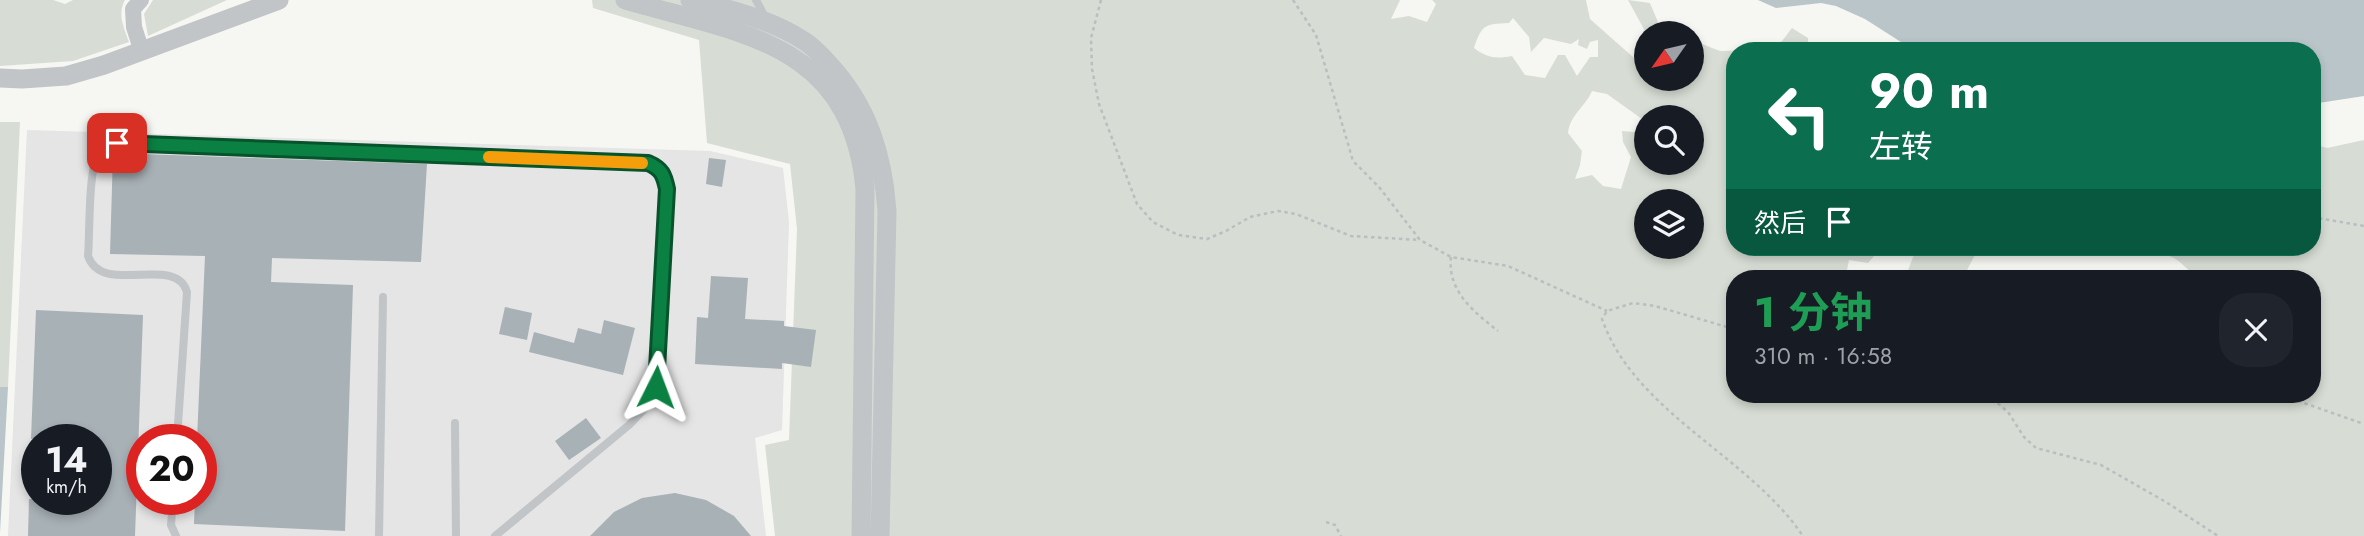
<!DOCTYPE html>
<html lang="zh">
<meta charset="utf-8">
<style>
:root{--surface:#171b24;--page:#20242c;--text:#f1f3f6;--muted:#9ea1a6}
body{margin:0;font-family:Jost,"Noto Sans SC",sans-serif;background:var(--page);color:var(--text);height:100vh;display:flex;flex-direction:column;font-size:26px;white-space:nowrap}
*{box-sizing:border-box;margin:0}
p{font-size:23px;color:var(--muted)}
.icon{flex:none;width:38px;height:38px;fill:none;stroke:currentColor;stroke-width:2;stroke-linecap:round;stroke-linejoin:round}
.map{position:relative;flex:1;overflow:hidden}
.sheet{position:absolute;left:1726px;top:270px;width:595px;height:133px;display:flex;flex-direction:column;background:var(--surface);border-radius:28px;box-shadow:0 4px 10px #0003}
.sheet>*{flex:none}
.hud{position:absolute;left:1726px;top:42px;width:595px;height:214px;border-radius:28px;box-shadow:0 4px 10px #0003;background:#0b6e4f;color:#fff;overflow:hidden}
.needle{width:46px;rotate:236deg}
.controls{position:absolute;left:1634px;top:21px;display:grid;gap:14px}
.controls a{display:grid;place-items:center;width:70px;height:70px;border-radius:50%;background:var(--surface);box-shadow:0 4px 10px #0003;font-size:35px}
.speed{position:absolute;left:21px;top:424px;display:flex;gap:14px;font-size:35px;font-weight:700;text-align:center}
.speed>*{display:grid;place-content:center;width:91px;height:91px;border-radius:50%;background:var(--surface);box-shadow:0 4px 10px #0003;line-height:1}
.speed small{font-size:18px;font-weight:400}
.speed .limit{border:10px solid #d22;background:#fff;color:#111}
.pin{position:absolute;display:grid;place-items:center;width:60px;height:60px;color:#fff;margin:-30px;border-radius:14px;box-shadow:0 4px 10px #0006}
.me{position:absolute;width:77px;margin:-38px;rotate:3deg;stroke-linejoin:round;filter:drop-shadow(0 0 5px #0008)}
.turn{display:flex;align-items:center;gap:24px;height:147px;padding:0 28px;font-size:32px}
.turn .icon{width:91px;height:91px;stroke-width:2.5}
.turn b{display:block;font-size:49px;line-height:60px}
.then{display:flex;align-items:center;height:66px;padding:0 28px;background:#0003;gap:14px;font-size:26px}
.round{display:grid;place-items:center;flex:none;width:74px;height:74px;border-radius:28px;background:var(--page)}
.summary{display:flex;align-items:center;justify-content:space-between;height:119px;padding:0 28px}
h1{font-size:42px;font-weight:700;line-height:52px;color:#1e9e55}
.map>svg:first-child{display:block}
.built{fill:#e4e5e4;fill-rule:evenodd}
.green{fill:#d7ddd4;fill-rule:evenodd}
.water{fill:#b9c5c9}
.building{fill:#a8b1b6}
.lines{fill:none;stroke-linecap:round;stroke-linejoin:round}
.path{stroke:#bbbdc0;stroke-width:2.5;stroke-dasharray:3.5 3.5;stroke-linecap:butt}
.service{stroke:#c1c5c8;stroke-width:8}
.minor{stroke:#c1c5c8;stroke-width:16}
.tertiary{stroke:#c1c5c8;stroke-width:19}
.route-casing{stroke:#07532c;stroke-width:18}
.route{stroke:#0b8043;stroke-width:12}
.slow{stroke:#f59e0b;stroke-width:12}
</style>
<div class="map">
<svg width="2364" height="536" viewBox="0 0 2364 536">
<rect width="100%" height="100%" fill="#f6f6f3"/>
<path class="built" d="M27,130l683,21 73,17 6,54 -7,208 -27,8 11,98h-758zM37,439h59v60h-59zM142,439h59v60h-59z"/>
<path class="green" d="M0,0h53l12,4 8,-4h52c-8,14 -1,28 4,42l-56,19 -73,5z
M153,0h74l-79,36 -4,-22z
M592,0h808l-9,19 18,-3 18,6 9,-18 -4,-4h154l4,19 52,46 5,-7v21h45v-39l28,11 47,-1 15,-9 10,-13 16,10v13h-74v196h148l-14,16 -19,-3 -2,10 5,8h-118v116h578v-116h-122l3,-4c-6,-5 -12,-12 -19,-16 -10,-5 -12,-2 -20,-11h158v-103l15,4 37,-8v396h-1589l-10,-91 24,-5 8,-211 -7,-65 -83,-21 -8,-103 -106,-32zM1513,18l16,19 2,15 13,-14 27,6 8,-5 -1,6 9,4 3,-7 8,-2v17h-8l-13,19 -12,-21h-7l-13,23 -20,-3 -13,-19c-17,3 -24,2 -38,-8 8,-23 10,-24 35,-25zM1592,91l15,3 35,25 -8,13 -12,-1 1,11 8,15 -10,32 -18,-3 -11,-11 -17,4 5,-14 2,-14 -14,-18c2,-18 17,-26 24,-42zM1647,117h45v46h-45zM1647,201h45v46h-45z
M1628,0l22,3 10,24 16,6h-29v17l-2,-19z
M0,122h20l-12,265h-8z
M1917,247h74l-1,2 -11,-2 -16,31h-58z"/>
<path class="water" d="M1758,0h606v96l-52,8v-53h-397l-50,-32 -29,-13 -15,-3 -45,5z
M0,387h8l-8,146z"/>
<path class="building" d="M113,153l314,11 -6,98 -149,-4 -1,24 82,3 -8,246 -151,-7 1,-25h6v-60h-4l8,-183 -95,-2z
M709,158l17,2 -4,27 -16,-3z
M711,276l37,2 -3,41 39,2v5l32,4 -5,37 -29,-4v6l-87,-5 2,-47 11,1z
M505,307l27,6 -5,27 -28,-6z
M36,310l107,5 -8,221h-107l1,-37h67v-60h-65z
M604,320l31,8 -12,47 -94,-23 5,-20 40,11 4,-15 23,6z
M586,418l15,20 -32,22 -14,-19z
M675,493l31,7 28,16 17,20h-161l24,-24 28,-14z"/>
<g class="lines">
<path class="path" d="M1101,0l-10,38 1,31 7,35 38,100 16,18 25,13 29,4 19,-8 24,-14 28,-6 18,3 55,22 69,4
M1293,0l23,35 37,126 26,26 41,53 31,17 57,9 99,45
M2312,217l52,9
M1451,257c-4,34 23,55 47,74
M1734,329l-79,-23 -22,-3 -26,8 -5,8c33,94 146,136 201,217
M1987,394l21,18 16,25 12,11 65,17 65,37 52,34
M2278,394l86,30
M1326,522l9,3 6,11"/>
<path class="service" d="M756,0l9,17
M455,423l1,113
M177,439l10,-147c-11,-39 -85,5 -99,-36 2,-22 0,-85 10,-101 4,-7 11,-10 18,-12l532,20c14,6 16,12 19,26l-11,198 -6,16 -21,22 -134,111
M173,499l-2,26 5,11
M379,536l4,-239"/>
<path class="minor" d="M141,0l-8,9 1,18 8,25"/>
<path class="tertiary" d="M625,0c117,34 226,42 240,189l-4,347
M690,0c37,8 79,19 111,39 11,6 20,16 28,25 39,42 54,91 58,147l-7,325
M0,78l22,1 44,-3 38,-11 175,-65"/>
</g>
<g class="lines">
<g class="route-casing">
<path id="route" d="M117,143l531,20c14,6 16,12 19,26l-11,198"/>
</g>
<use href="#route" class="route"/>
<path class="slow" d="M489,157l153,6"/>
</g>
</svg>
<div class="controls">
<a><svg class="needle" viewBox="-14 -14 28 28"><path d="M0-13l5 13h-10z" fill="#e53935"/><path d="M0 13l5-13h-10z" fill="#9ea1a6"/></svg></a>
<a><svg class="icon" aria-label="search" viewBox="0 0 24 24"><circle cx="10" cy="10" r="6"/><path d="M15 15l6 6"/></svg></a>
<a><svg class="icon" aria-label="layers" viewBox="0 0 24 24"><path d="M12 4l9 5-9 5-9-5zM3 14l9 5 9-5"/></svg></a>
</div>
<div class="speed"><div>14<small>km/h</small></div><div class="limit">20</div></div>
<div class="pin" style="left:117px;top:143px;background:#d93025"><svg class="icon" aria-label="arrive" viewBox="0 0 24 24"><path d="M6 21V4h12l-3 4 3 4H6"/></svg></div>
<svg class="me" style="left:656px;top:387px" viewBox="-20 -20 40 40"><path d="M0-17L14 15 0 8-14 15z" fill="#0b8043" stroke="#fff" stroke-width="4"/></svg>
<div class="hud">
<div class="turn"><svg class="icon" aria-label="left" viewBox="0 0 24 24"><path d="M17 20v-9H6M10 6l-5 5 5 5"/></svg><div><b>90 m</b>左转</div></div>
<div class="then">然后<svg class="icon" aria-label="arrive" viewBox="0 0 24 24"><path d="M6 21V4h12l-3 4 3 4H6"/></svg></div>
</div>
<section class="sheet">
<div class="summary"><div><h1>1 分钟</h1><p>310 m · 16:58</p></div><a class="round"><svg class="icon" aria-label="close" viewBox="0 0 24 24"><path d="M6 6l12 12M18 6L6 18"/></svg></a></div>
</section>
</div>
